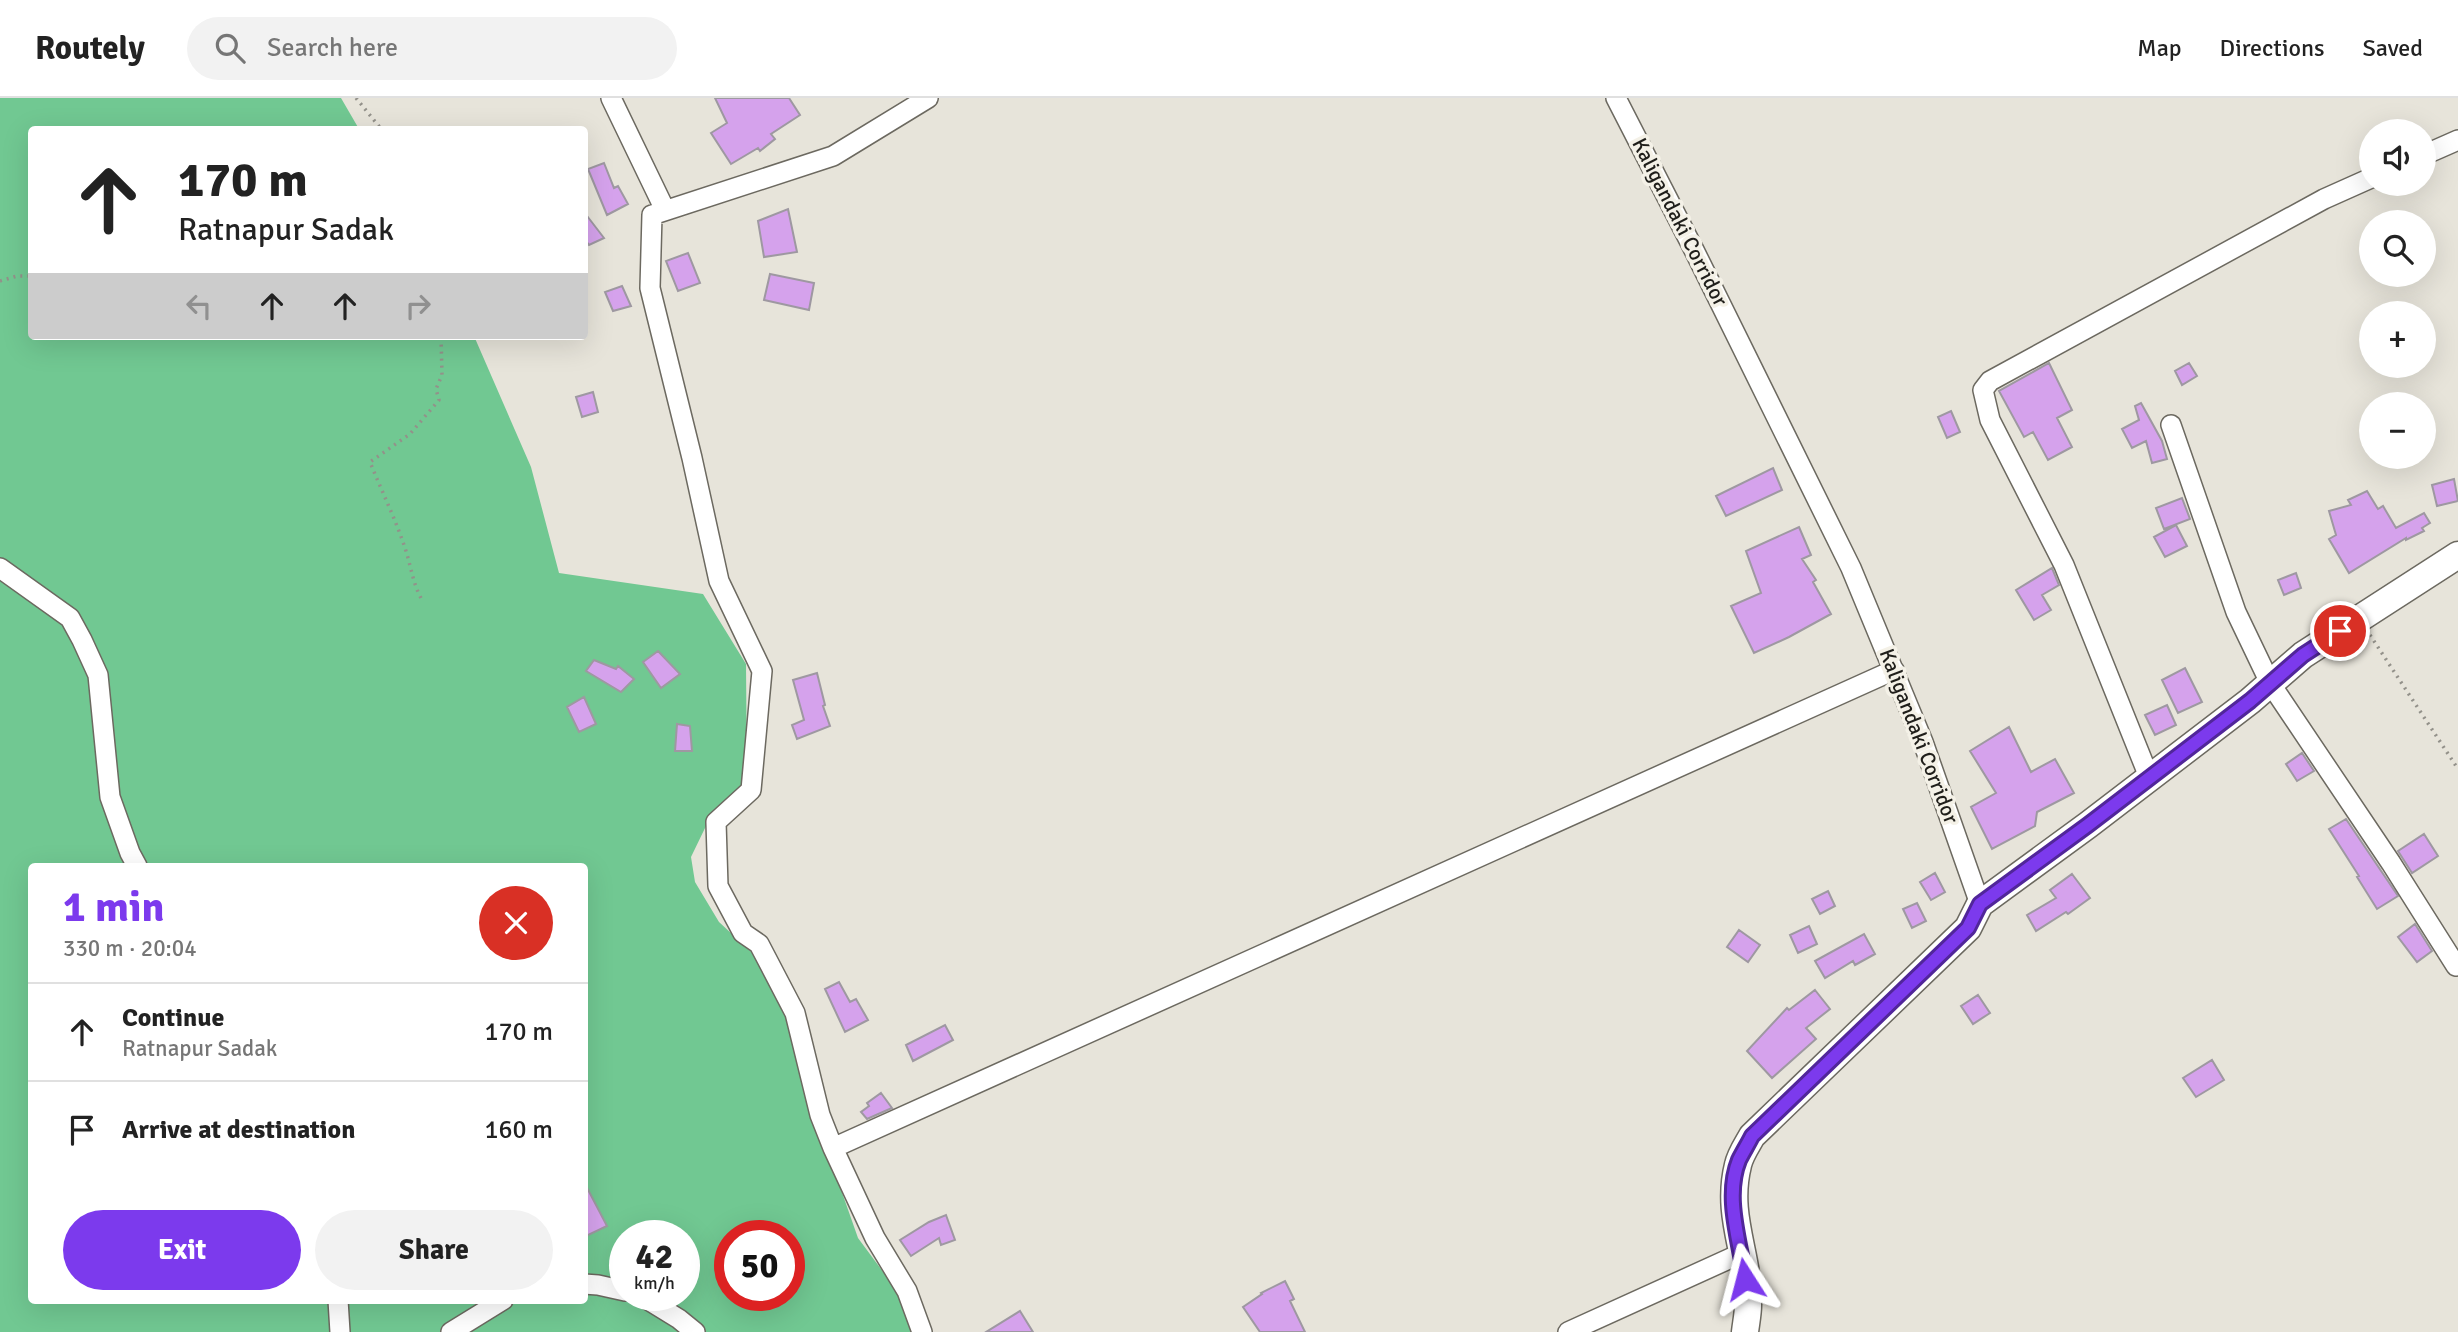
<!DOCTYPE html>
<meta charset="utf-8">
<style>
:root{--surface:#fff;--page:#f2f2f2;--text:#222;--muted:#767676;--line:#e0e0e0;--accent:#7c3aed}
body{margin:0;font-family:Signika,sans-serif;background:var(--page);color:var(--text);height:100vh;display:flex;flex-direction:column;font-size:26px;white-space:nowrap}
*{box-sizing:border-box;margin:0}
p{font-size:23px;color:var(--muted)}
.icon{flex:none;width:38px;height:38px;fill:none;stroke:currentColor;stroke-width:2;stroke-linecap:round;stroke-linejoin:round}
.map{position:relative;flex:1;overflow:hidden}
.details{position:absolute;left:28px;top:765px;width:560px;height:441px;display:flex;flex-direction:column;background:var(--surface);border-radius:7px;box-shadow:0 7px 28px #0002}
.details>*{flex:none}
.guide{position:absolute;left:28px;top:28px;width:560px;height:214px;border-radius:7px;box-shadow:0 7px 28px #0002;background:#fff;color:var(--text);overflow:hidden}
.controls{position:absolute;left:2359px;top:21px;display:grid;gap:14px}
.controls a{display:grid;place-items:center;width:77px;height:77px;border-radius:50%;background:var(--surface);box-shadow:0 7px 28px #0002;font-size:35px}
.speed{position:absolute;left:609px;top:1122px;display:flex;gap:14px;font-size:35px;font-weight:700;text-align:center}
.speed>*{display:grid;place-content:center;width:91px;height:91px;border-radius:50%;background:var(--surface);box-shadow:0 7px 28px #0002;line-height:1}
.speed small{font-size:18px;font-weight:400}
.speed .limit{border:10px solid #d22;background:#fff;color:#111}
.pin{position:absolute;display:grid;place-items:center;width:60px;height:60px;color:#fff;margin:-30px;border:4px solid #fff;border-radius:50%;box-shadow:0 2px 7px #0007}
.me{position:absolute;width:77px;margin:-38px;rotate:351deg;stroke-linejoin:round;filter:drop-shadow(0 0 5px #0008)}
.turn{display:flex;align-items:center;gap:24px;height:147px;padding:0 35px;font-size:32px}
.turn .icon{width:91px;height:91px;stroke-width:2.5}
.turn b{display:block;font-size:49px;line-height:60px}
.lanes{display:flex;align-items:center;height:66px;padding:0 35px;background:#0003;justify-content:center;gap:35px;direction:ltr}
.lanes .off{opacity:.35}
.round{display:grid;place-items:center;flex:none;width:74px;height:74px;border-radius:37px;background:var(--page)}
.overview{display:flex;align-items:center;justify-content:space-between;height:119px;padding:0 35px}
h1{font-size:42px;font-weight:700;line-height:52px;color:var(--accent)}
.cta{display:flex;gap:14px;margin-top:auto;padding:14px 35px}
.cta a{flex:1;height:80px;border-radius:42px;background:var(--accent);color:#fff;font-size:28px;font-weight:700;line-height:80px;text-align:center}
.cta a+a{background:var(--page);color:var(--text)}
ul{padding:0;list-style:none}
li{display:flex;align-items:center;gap:21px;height:98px;padding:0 35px;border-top:2px solid var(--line)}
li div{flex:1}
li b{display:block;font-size:26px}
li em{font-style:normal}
header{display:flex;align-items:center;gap:42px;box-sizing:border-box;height:98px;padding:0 35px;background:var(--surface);border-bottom:2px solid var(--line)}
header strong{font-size:33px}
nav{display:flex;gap:38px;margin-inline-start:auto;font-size:24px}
.search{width:490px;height:63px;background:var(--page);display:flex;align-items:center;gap:18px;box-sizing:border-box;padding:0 24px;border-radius:38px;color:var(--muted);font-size:26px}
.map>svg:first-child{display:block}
.green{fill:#71c892;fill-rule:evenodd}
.building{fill:#d5a2ec;stroke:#9e98a1;stroke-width:2}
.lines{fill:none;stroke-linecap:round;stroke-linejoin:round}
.minor-casing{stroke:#6c6960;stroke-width:22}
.secondary-casing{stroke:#6c6960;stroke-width:29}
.path{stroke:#93918a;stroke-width:3.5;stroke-dasharray:2 5;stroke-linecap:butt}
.minor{stroke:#fff;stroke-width:19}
.secondary{stroke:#fff;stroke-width:26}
.route-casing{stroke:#51269a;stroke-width:18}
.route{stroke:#7c3aed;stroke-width:12}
.labels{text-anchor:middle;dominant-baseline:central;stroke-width:7;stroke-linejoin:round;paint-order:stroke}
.street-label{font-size:21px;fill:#1f1e1a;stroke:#f4f1e7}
</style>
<header>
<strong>Routely</strong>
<div class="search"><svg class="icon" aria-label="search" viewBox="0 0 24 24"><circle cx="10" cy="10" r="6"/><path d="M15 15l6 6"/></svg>Search here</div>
<nav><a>Map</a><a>Directions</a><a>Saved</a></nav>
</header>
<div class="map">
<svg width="2458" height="1234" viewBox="0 0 2458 1234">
<rect width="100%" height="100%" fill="#e7e4da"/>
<path class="green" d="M0,0h341l18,31 -327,1v206h442l57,131 28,106 144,21 43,70 1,119 -41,43 -15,31 4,25 24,40 40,37 28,58 26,93 45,128 43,58 14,36h-915zM32,768h552v434h-552zM625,1138h59v59h-59zM730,1138h59v59h-59z"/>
<path class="building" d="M715,0h74l11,17 -29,19 4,5 -15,12 -2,-3 -27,16 -20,-31 16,-10z
M604,65l10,25 4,-2 10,18 -21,11 -19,-46z
M788,111l9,43 -33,5 -6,-36z
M584,114l20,26 -15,7 -5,-7z
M688,155l12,30 -22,8 -12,-30z
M770,176l44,9 -5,27 -45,-10z
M622,188l9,20 -18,5 -8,-19z
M2049,265l23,47 -15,8 15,29 -24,13 -15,-28 -9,5 -25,-46z
M2189,265l8,13 -15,9 -7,-14z
M593,294l5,20 -16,5 -6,-20z
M2141,305l21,38 5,18 -15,4 -6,-22 -14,7 -10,-19 17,-9 -4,-14z
M1951,313l9,21 -13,6 -9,-21z
M1773,370l9,22 -56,26 -10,-20z
M2454,381l4,22 -21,5 -5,-21z
M2367,393l11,18 5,-3 13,22 28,-15 6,10 -8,5 2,3 -18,9v-2l-57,35 -20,-34 7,-4 -7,-24 22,-6 -3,-5z
M2182,400l8,21 -26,10 -8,-21z
M2176,427l11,21 -22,11 -11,-20z
M1799,429l12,28 -9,4 14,21 -3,2 18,32 -42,23 -35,16 -23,-47 30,-13 -15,-42z
M2052,470l7,17 -17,10 9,15 -17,10 -18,-30z
M2296,475l5,15 -17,7 -6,-15z
M658,553l22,23 -19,14 -18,-26z
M594,562l22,9 2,-3 16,13 -13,13 -35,-21z
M2185,570l17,34 -24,11 -16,-33z
M817,575l8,32 -2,1 7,20 -33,13 -5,-14 12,-5 -11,-40z
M584,599l12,27 -17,8 -12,-25z
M2167,607l9,20 -21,10 -10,-20z
M677,626l13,2 2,25h-17z
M2009,629l22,45 24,-13 19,34 -37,19 -2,14 -43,23 -21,-42 25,-14 -26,-42z
M2302,655l12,18 -17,10 -11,-17z
M2346,721l52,77 -21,13 -20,-32 2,-1 -30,-47z
M2424,736l14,22 -26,17 -14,-22z
M1935,775l10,19 -14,8 -11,-18z
M2072,776l18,24 -22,16 -2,-2 -30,19 -9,-16 29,-17 -6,-8z
M1828,793l7,15 -15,8 -8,-15z
M1917,805l9,18 -14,7 -9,-19z
M2415,826l17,27 -15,11 -19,-25z
M1809,828l8,18 -19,9 -8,-18z
M1739,832l21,15 -12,17 -21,-15z
M1864,836l11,20 -20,11 -2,-4 -28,17 -10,-17z
M839,884l11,20 6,-3 12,21 -23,12 -20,-43z
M1815,892l15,19 -24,19 10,11 -44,39 -25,-27 40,-43 2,2z
M1978,897l12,18 -17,11 -12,-18z
M945,927l8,15 -40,21 -7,-16z
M2212,962l12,20 -28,17 -13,-19z
M881,995l11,15 -25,11 -6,-7 8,-6 -2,-3z
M584,1084l23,44 -23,11z
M946,1117l9,25 -14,5 -2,-7 -28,18 -11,-16 29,-18z
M1285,1183l9,18 -4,2 15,31h-45l-17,-25 19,-13 -1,-1z
M1020,1213l13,21h-47z"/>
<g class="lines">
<g class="minor-casing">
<path id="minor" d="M611,0l54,112
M1616,0l78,152 157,318 72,174 57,162
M2424,57l34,-15
M2171,327l65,187 34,71 121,180 65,103
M0,470l70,50 12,22 16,35 12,122 20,56 7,13
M2149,679l-85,-212 -74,-145 -7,-30 7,-9 334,-182 47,-21
M833,1050l1061,-478
M584,1186l14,1 27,6
M640,1197l39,24 16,13
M338,1202l2,32
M451,1234l52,-32
M922,1234l-15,-41 -32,-53 -42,-90 -13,-33 -25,-102 -36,-69 -16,-11 -25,-47 -2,-64 35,-32 11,-119 -43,-90 -27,-123 -42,-170 2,-73 181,-59 95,-58
M1568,1234l174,-79"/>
</g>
<g class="secondary-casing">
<path id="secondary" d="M1745,1234c1,-9 3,-18 3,-27 2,-49 -23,-88 -10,-140 2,-10 9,-20 14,-29l216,-208 12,-24 108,-79 162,-124 53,-46 155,-100"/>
</g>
<path class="path" d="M356,0l26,32
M0,183l17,-5h15
M421,500c-8,-15 -10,-31 -15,-47 -10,-31 -24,-59 -36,-89l40,-28 29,-34 -3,-11 6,-14 -1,-39
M2370,537l88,134"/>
<use href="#minor" class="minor"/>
<use href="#secondary" class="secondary"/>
</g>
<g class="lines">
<g class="route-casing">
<path id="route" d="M1745,1181c-5,-38 -21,-82 -6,-119 4,-8 9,-16 13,-24l216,-208 12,-24 108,-79 162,-124 53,-46 37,-24"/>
</g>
<use href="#route" class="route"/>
</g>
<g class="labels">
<g class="street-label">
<text transform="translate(1680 124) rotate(63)">Kaligandaki Corridor</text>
<text transform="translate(1919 638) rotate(69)">Kaligandaki Corridor</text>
</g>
</g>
</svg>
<div class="controls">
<a><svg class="icon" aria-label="sound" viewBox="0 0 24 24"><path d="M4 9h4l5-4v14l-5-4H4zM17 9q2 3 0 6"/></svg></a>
<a><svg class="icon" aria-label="search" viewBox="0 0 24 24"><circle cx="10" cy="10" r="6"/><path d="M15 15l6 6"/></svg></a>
<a>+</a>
<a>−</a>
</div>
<div class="speed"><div>42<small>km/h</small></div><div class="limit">50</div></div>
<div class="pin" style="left:2340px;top:533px;background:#d93025"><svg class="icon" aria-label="arrive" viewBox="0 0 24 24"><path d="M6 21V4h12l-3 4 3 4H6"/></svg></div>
<svg class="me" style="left:1745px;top:1181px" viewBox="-20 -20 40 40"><path d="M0-17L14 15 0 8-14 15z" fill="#7c3aed" stroke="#fff" stroke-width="4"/></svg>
<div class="guide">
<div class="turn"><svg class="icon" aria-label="ahead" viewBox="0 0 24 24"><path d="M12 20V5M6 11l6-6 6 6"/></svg><div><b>170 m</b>Ratnapur Sadak</div></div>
<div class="lanes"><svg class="icon off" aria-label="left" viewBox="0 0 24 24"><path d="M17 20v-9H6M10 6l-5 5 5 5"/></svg><svg class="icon" aria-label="ahead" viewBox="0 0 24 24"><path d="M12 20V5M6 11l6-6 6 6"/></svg><svg class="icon" aria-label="ahead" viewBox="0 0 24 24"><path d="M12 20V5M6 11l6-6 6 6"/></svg><svg class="icon off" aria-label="right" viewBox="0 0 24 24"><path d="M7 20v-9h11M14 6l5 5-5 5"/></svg></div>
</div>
<section class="details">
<div class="overview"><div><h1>1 min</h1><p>330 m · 20:04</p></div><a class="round" style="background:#d93025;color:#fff"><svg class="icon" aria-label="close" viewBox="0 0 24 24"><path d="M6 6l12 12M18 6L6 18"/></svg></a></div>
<ul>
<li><svg class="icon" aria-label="ahead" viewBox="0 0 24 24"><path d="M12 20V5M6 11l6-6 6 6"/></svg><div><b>Continue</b><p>Ratnapur Sadak</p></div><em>170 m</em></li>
<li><svg class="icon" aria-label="arrive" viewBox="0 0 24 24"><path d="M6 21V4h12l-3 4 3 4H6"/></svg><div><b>Arrive at destination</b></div><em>160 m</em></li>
</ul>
<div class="cta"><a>Exit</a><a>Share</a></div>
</section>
</div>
